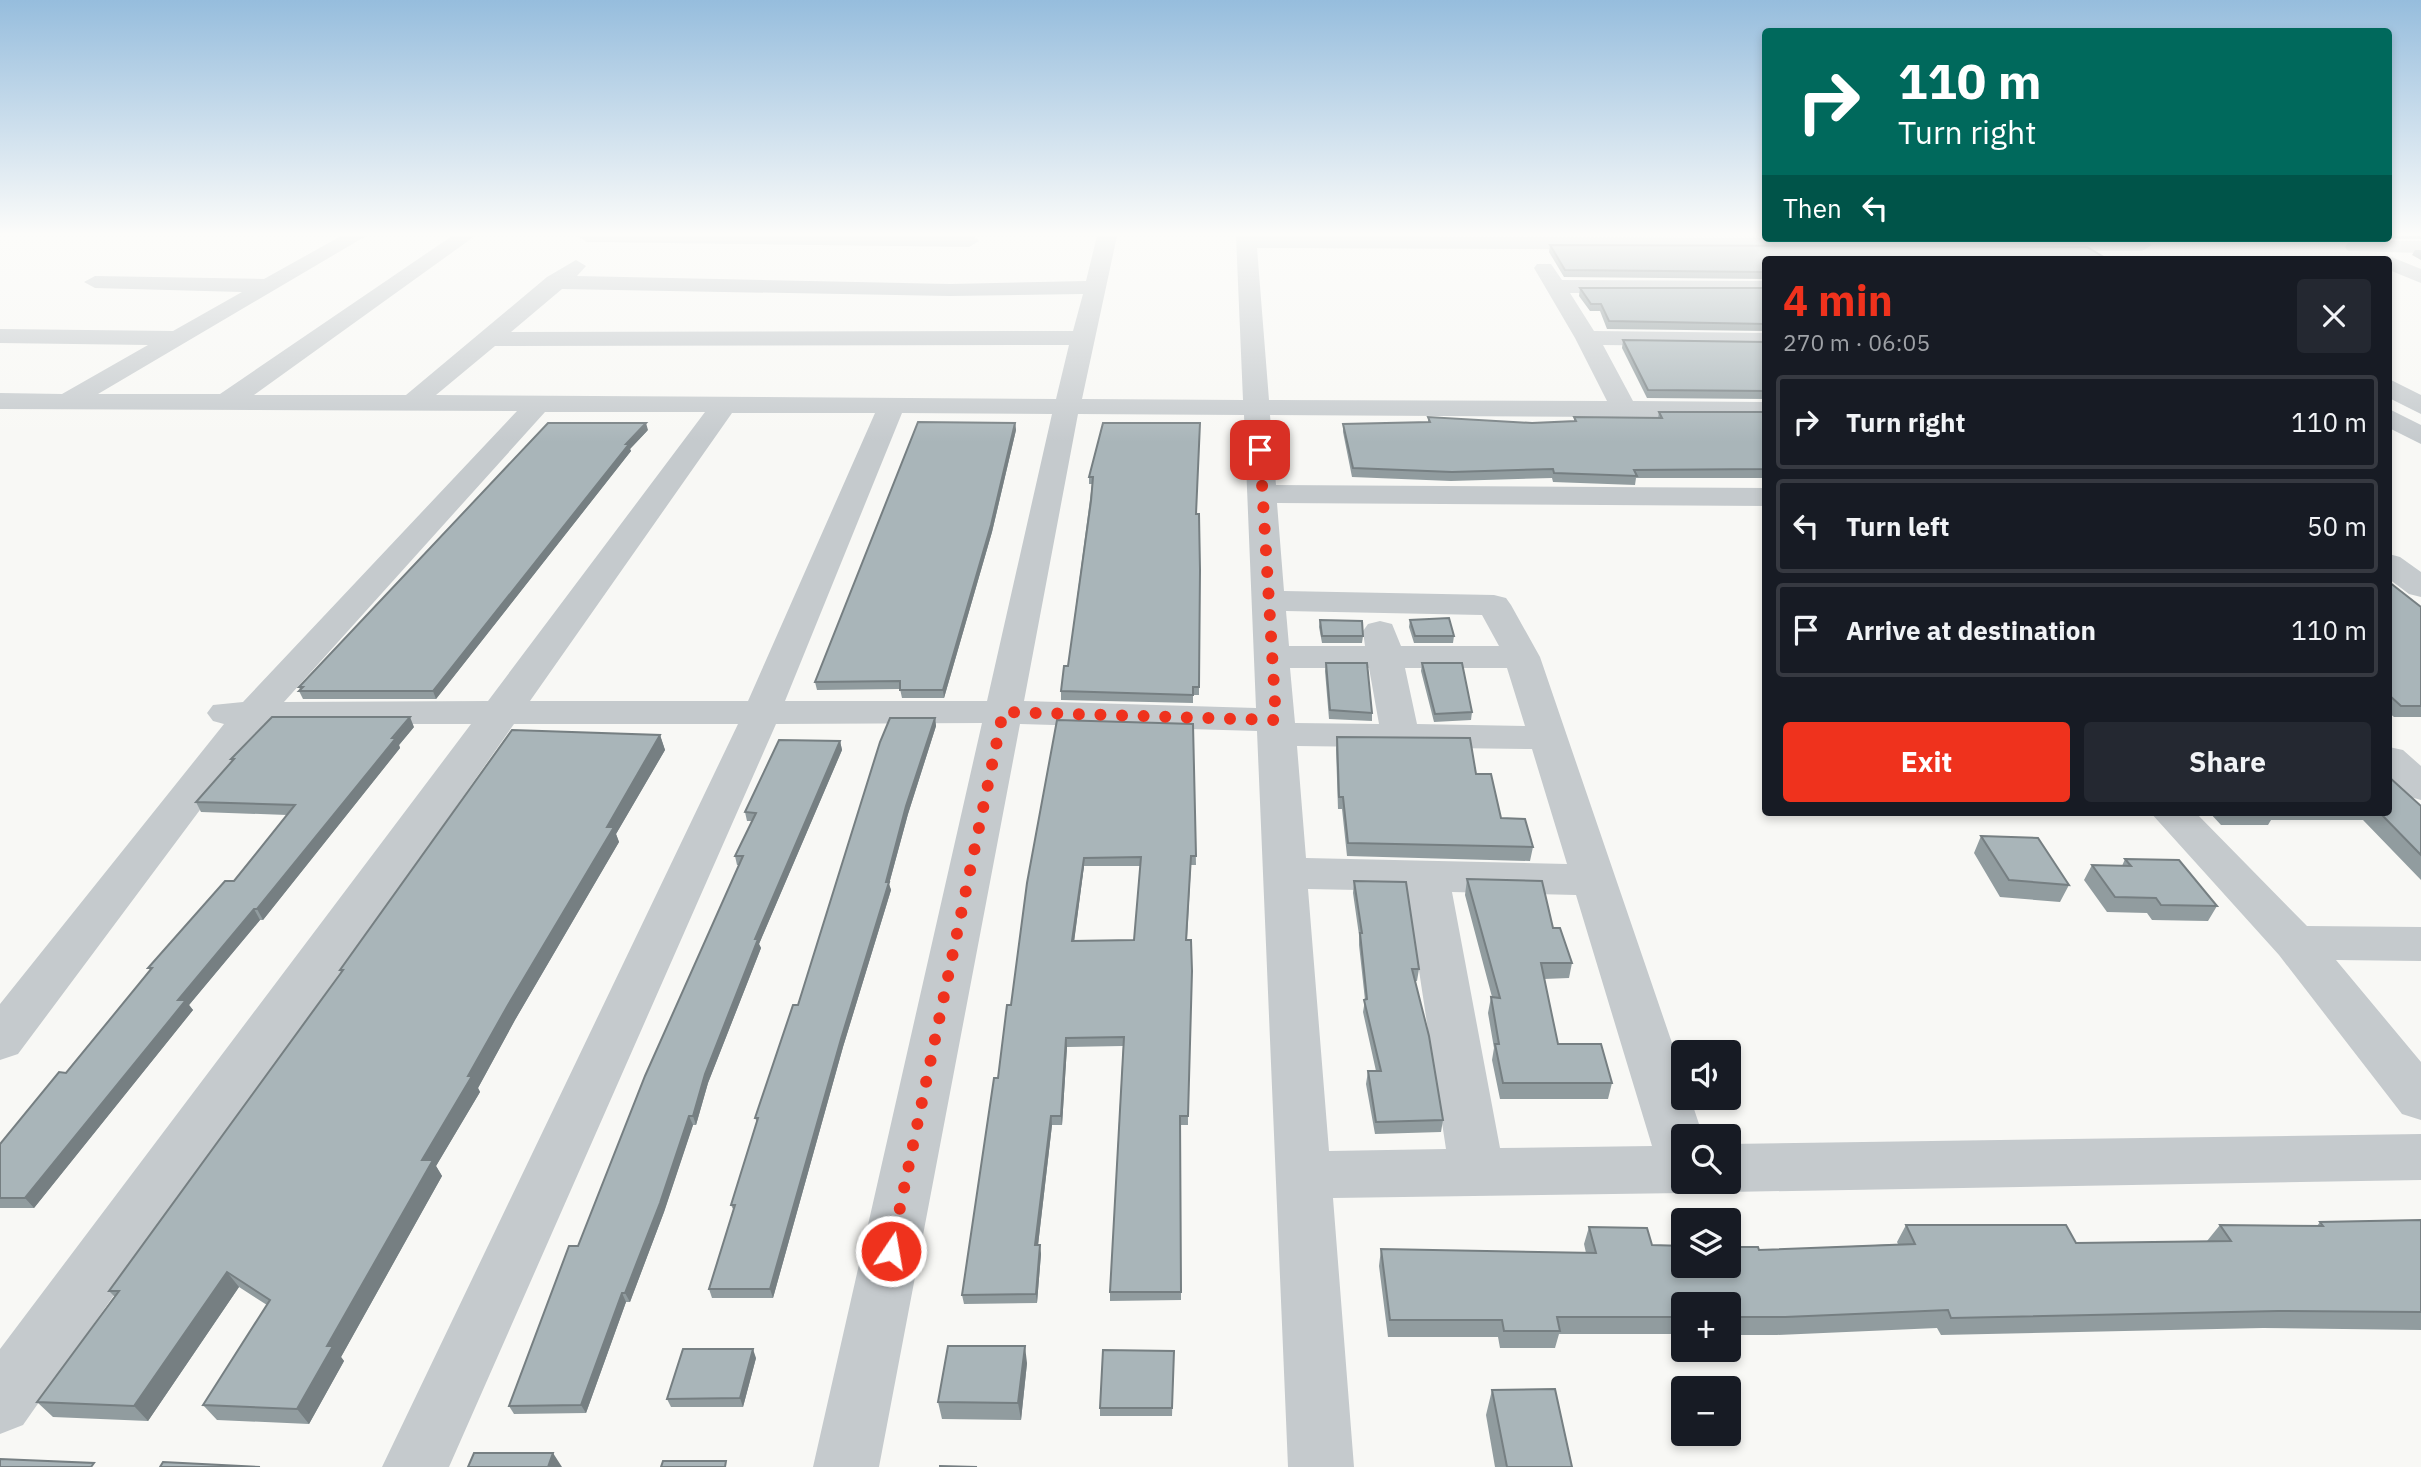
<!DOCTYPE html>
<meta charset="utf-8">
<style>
:root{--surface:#171b24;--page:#242831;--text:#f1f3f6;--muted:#9ea1a6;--line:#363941;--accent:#ef321d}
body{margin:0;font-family:"IBM Plex Sans",sans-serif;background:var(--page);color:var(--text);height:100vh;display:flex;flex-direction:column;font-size:26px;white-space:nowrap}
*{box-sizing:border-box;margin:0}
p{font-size:23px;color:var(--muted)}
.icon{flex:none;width:38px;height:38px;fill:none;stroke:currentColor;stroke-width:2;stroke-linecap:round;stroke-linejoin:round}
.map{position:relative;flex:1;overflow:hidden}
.sheet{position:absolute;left:1762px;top:256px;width:630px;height:560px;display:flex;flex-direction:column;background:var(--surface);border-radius:7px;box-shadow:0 4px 10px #0003}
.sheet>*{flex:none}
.guide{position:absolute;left:1762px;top:28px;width:630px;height:214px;border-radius:7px;box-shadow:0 4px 10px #0003;background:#00695c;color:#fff;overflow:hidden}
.controls{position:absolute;left:1671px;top:1040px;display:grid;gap:14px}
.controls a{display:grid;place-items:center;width:70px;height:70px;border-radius:7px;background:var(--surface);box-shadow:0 4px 10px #0003;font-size:35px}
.pin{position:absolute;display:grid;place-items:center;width:60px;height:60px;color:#fff;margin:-30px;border-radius:14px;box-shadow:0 4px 10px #0006}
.me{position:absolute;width:77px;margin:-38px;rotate:12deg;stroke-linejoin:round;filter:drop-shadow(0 0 5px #0008)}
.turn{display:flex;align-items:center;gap:24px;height:147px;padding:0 21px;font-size:32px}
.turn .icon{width:91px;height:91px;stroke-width:2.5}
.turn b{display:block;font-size:49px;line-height:60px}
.then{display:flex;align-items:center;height:66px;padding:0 21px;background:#0003;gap:14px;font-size:26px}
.round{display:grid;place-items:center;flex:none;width:74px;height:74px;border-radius:7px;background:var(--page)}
.summary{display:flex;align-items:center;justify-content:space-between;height:119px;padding:0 21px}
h1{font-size:42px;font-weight:800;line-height:52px;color:var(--accent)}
.primary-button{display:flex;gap:14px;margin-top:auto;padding:14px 21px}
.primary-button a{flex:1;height:80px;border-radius:7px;background:var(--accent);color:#fff;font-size:28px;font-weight:800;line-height:80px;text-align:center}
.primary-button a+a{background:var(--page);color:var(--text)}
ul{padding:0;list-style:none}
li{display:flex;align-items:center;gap:21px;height:94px;margin:0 14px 10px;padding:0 7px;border:4px solid var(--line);border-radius:7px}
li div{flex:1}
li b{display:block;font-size:26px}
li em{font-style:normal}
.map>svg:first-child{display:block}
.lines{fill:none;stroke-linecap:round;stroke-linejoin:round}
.minor{fill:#c5cacd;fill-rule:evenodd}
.wall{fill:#919c9f;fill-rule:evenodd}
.shaded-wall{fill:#767f82}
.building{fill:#a9b5b9;stroke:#767f82;stroke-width:2;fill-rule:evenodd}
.route{stroke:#ef321d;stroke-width:12;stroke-dasharray:0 21.6}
</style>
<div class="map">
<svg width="2421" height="1467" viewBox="0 0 2421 1467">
<rect width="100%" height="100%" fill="#f8f8f5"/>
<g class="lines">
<path class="minor" d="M341,236h25l-268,158h122l232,-158h23l-221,159h152l141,-118 29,-17 10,6 -9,10 373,8 136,-3 11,-45h20l-35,163 161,1 -7,-164 906,3 10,6 -10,6 -885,-3 12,152 338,1 -32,-63 -41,-70 3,-4h14l11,16 204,1v12h-196l24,38 172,2v14l-163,-2 30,56 133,1v16l-496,-3 6,70 490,3v18l-489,-3 7,88 210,4 12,3 5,7 29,52 144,421v19h6l13,39h-19v45h22l-3,5 -19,7 -351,5 21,269h-66l-31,-736 -237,-7 -141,743h-66l169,-744 -206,1 -327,743h-67l356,-743h-224l-491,701 -23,9v-85l471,-625h-207l-246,330 -18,6v-56l224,-280 -11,-3 -6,-8 6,-8 30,-3 274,-291 -517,-2v-16l62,1 86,-49 -148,-2v-14l173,2 69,-39 -147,-4 -11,-6 11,-6 169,3zM562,289l388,7 133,-2 -10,37 -562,1zM1069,345l-13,54 -620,-4 59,-49zM545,412h160l-217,289 -204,1zM732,413h143l-127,288h-218zM902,413l150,1 -65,287h-202zM1078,414l166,1 12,293 -232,-7zM1286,611l196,4 17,31h-98l-9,-22 -12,-3 -12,3 -5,7 2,15h-76zM1290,668h79l10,56 -84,-1zM1405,668h102l18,58 -108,-2zM1297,746l235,3 35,115 -261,-6zM1308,889l99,2 39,258 -117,2zM1452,892l124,3 76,251 -152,2z
M577,236h396l6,5 -10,6 -382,-5z
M2355,241h66v12l-73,-2 -3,-4 3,-4z
M2389,256l32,13v14l-32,-13v-11h-8z
M2389,379l32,16v19l-32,-16z
M2389,409l32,16v19l-32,-16z
M2389,554l11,3 21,15v25l-12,-3 -20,-15z
M2389,747l14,3 18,16v34l-14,-4 -18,-16z
M2150,812h45l112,114 114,1v34l-85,-1 85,102v58l-19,-6 -123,-159z
M2421,1134v46l-692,12 -21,-11h21v-37z"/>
</g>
<path class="wall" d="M2389,236h32v3l-46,-1h14z
M1550,245l216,14v20l-202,-2 -15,-25z
M2415,250h6v10l-9,-5z
M1580,288h186v43l-159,-2 -7,-18h-10l-11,-15z
M1623,340l143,2v57l-119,-1 -25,-50z
M1659,412h107v66h-130l-1,7 -82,-3 -1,-4 -101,3 -99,-4 -9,-45v-8l85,-2v-5l104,6 42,-1v-5l84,1z
M1015,423l1,7 -24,102 -48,166h-42l-2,-9 -83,1 -2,-8z
M1103,423l93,91h3v181h-6v8l-132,-3v-9l7,-25 24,-182h-3v-7z
M648,430l-18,19 1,2 -195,248h-133l-4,-8 1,-1 -1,-3z
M2389,582l32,25v110h-27l-5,-4z
M1320,620l43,16 -1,7h-40l-3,-16z
M1410,620l44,16 -1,7h-39l-5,-16z
M1326,663l46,50v8l-43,-2 -4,-48z
M1422,663l50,49 -1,8 -37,2 -13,-51z
M935,718l1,8 -28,88 -19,70 2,6 -48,157 -70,251h-61l-3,-9 25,-78 -3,-6 26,-83 -2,-4 43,-113z
M1193,724l3,141h-5l-4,75 1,185h-7v175l-71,1v-9l13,-246 -56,1 -5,78h-10l-14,120 3,9 -4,49 -73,1 -2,-9 49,-290 16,-122zM1084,866h56l-6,74 -60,1z
M414,727l-15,18 1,3 -137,172h-3l-71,85 4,5 -159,198h-34v-64l66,-71 84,-103 -2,-2 86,-87 53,-66 -86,-3 -5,-10 36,-41 -1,-2z
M660,735l5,15 -49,84 3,8 -104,178 -37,68 2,4 -44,74 6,10 -101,181 3,4 -35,63 -92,-4 -14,-15 64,-100 -28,-18 -91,134 -95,-4 -16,-15 78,-105 -6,-6 232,-318 -1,-3z
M1337,737l139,37 25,44 32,29 -3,14 -183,-5 -5,-47h-4l-2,-60z
M840,741l2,9 -83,194 2,4 -53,135 -12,42h-3l-29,87 -34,90h-4l-40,111 -72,1 -5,-8 69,-160 161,-381h-2l-2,-9 17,-35h-5l-2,-9z
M2421,806v74l-58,-60h-92l-3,5h-47l-12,-13h180z
M1981,836l88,49 -9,17 -60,-5 -26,-44z
M2125,859l92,47 -9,15 -56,-1 -5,-7 -40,-1 -23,-32 8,-15 30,1z
M1467,879l86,49 19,35 -3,15 -25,1 14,65 54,39 -4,16h-108l-8,-39 2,-12 -6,-35 3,-16h1l-27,-102z
M1354,881l65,88 -2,12h-2l28,139 -2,12 -66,2 -9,-50 2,-13h8l-13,-59 2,-12 -6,-55v-10l-6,-42z
M2421,1220v110l-158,-2 -322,7 -4,-7 -160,7h-48v-31h-45v30h-125l-4,14h-55l-2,-11h-110l-9,-71 2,-17 205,4 -2,-9 5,-17 63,18 107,5 139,-6 -1,-2 9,-17 170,18 131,-2 13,-16 97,1 3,-4z
M756,1358l-13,49h-72l-4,-8z
M1174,1359l-2,57h-72v-8z
M1027,1363l-6,57 -79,-1 -4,-17z
M1492,1390l80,77h-77l-9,-52z"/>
<path class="shaded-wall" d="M646,423l2,7 -18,19 1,2 -195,248 -3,-8 193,-247z
M1015,423l1,7 -24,102 -48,166 -1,-8z
M410,717l4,10 -15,18 1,3 -137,172 -6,-11z
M935,718l1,8 -28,88 -19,70 2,6 -48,157 -70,251 -3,-9 136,-483z
M660,735l5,15 -49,84 3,8 -104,178 -37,68 2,4 -44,74 6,10 -101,181 3,4 -35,63 -12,-15 30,-63 95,-186 46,-84 139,-249z
M840,741l2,9 -83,194 2,4 -53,135 -12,42 -3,-9 12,-42 50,-135z
M1084,858v8l-11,84 -1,-9z
M254,909l6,11 -71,85 4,5 -159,198 -9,-10 153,-198z
M1066,1038l1,9 -5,78 -1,-9z
M689,1116l4,9 -29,87 -34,90 -5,-9z
M1051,1116l1,9 -15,129 -2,-9z
M1040,1245l1,9 -4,49 -1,-9z
M227,1272l12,15 -91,134 -14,-15z
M622,1293l4,9 -40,111 -5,-8z
M1025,1346l2,17 -6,57 -3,-17z
M753,1349l3,9 -13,49 -3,-9z
M553,1453l9,14h-14z"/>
<path class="building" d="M1550,245l537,2 20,12h-341v13l-201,-2z
M1580,288h186v36l-157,-3 -8,-17h-10z
M1623,340l143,2v49l-118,-1z
M1659,412h107v57l-132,1 3,6 -83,-3 -1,-4 -101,3 -99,-4 -10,-44 87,-2 -2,-5 104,6 44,-2 -2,-4 88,1z
M918,422l97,1 -24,102 -48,165h-43v-9l-85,1z
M548,423h98l-20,21h3l-196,247h-134l4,-4h-4z
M1103,423h97l-4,91h3l1,56 -1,117h-6v8l-132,-4 3,-25h4l23,-165 2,-24h-4z
M2389,582l32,25v99h-20l-12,-11z
M1449,618l5,18h-39l-5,-16z
M1320,620l42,1 1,15h-41z
M1326,663h41l5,50 -42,-3z
M1422,663h40l10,49 -37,2z
M272,717h138l-18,21h4l-139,171h-3l-76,91h8l-161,198h-25v-54l59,-72 7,1 86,-105h-4l77,-87h9l61,-76 -99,-3 38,-43h-3z
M890,718h45l-29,88 -20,76h3l-48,157 -71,250h-61l26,-84h-4l27,-87h-3l38,-113h5l82,-263z
M1057,720l136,4 3,132h-5l-5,84h5l1,31 -4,145h-8l1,176h-71l14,-255 -58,1 -5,78h-10l-16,129h5l-4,49 -74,1 32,-217h4l9,-73h4l16,-122zM1141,857l-7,83 -62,1 12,-83z
M512,730l148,5 -53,92h7l-106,178 -40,71h4l-50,84h11l-106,186h6l-36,63 -94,-4 67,-105 -43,-28 -93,134 -97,-4 82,-111h-10l234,-321h-3z
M1337,737l133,1 6,36h15l10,44 24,1 8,28 -185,-4 -5,-46h-4z
M779,740l61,1 -85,198h3l-53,135 -12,42h-4l-29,87 -35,90h-3l-41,112 -72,1 60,-160h9l67,-170 98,-220h-8l21,-43 -11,-1z
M2389,777l32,29v49l-42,-43h10z
M1981,836l57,2 31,47 -60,-5z
M2125,859l54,1 38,46 -56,-1 -5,-7 -41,-1 -23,-32 39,1z
M1467,879l75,2 11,47h7l12,35h-31l17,81h43l11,39h-109l-8,-39h4l-8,-47 9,1z
M1354,881l52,1 13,87h-7l17,67 14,84 -67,2 -8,-51h13l-17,-71 3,-1 -7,-66h2z
M2421,1220v92l-143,-1 -327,7 -3,-8 -163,7h-56v-13h-45v13h-127l3,14h-56l-2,-11h-112l-9,-71 215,4 -7,-26 58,1 5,17 32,1v19h45v-18h29l1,3 156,-6 -9,-19h160l10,18 155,-2 -11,-16 103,1 -3,-4z
M948,1346h77l-7,57 -80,-1z
M683,1349h70l-13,49 -73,1z
M1103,1350l71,1 -2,57h-72z
M1555,1389l17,78h-65l-15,-77z
M474,1453h79l-5,14h-80z
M0,1459l94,4 -3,4h-91z
M663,1461h63l-1,6h-64z
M163,1462l97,5h-100z
M940,1466l37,1h-37z"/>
<linearGradient id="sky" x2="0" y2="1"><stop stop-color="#96bddd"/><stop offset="0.53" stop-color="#fcfcfa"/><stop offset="1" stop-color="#fcfcfa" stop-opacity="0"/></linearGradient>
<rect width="2421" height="442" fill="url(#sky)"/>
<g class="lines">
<path class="route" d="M891,1251l112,-539 273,8 -16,-270"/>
</g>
</svg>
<div class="controls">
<a><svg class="icon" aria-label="sound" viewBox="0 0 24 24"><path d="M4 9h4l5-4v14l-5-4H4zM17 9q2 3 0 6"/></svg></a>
<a><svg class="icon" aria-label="search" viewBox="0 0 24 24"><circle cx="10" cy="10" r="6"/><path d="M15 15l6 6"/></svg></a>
<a><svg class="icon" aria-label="layers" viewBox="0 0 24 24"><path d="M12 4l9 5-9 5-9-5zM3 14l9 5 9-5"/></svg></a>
<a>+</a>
<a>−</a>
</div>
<div class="pin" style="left:1260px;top:450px;background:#d93025"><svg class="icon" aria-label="arrive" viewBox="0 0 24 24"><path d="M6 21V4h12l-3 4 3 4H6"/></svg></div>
<svg class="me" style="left:891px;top:1251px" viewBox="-20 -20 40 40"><circle r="17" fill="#ef321d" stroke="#fff" stroke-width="3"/><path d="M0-11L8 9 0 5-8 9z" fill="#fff"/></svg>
<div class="guide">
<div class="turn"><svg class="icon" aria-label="right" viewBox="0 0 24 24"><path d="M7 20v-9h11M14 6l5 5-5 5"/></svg><div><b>110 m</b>Turn right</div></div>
<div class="then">Then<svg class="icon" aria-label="left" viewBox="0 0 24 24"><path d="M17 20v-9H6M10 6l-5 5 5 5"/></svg></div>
</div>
<section class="sheet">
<div class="summary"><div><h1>4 min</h1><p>270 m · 06:05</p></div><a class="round"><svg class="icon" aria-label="close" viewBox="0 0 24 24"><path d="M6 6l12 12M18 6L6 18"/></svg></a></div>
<ul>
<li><svg class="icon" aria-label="right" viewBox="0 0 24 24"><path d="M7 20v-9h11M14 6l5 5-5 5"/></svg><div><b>Turn right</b></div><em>110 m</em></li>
<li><svg class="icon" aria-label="left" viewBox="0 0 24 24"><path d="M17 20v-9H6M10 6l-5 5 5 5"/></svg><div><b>Turn left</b></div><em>50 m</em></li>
<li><svg class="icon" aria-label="arrive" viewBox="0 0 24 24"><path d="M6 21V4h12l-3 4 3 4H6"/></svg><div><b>Arrive at destination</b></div><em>110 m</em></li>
</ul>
<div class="primary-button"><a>Exit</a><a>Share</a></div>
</section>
</div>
